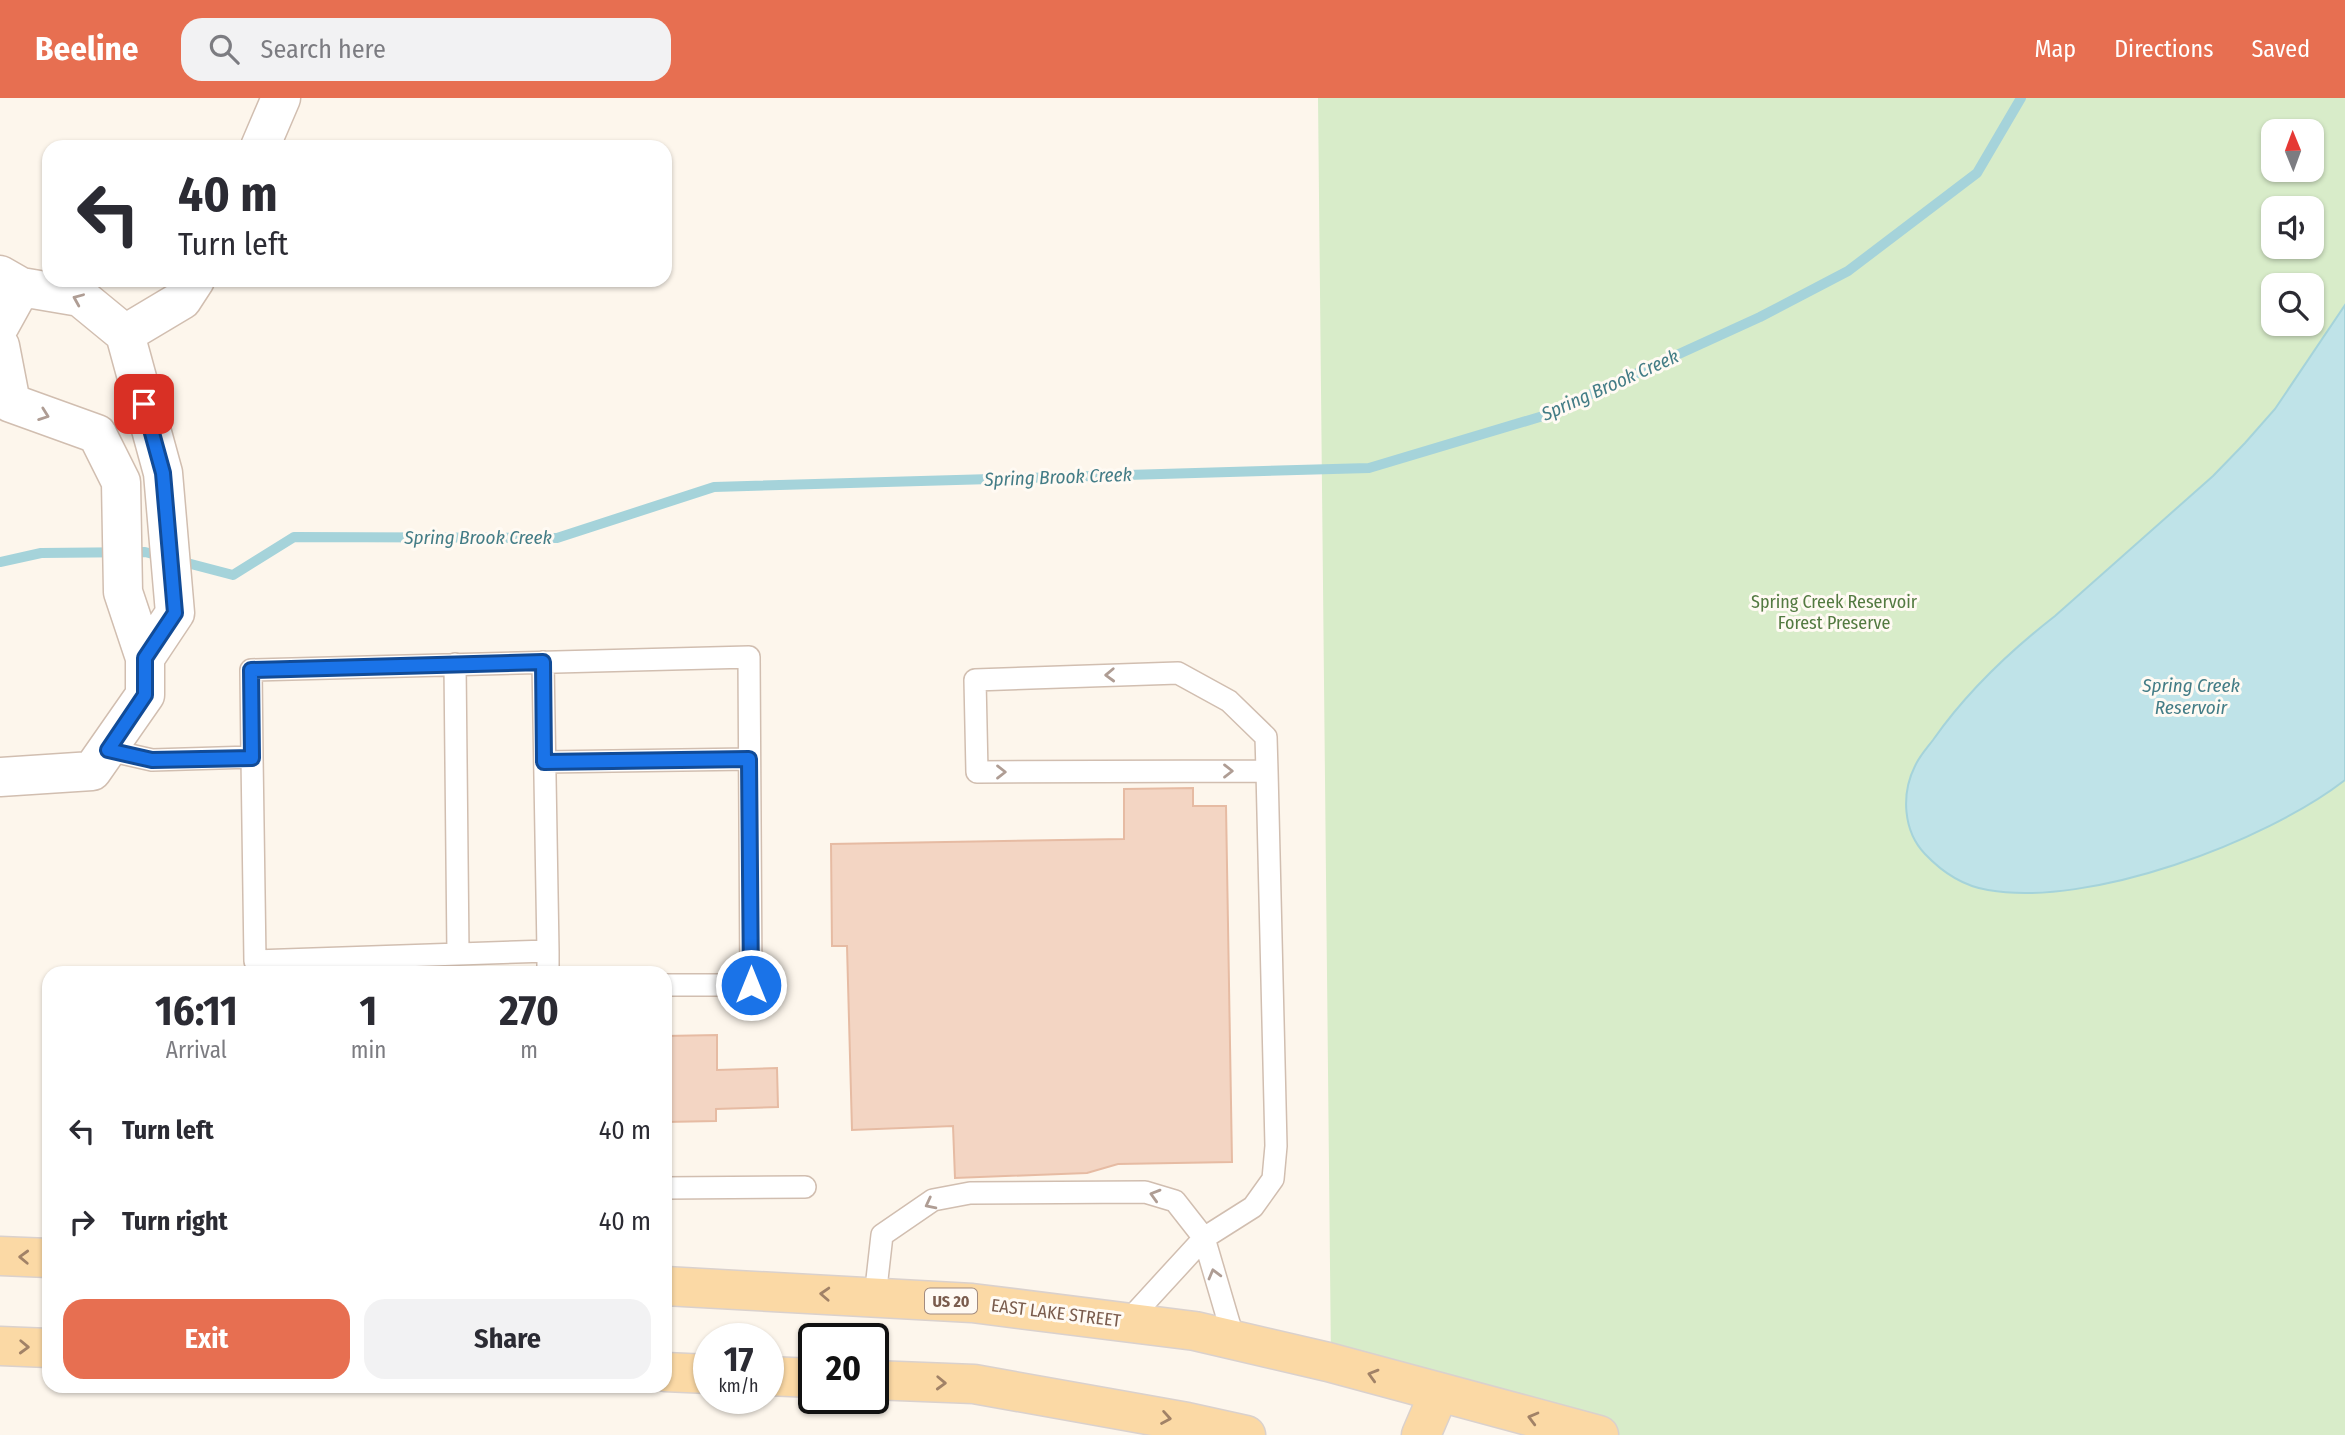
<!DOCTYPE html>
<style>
:root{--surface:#fff;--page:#f2f2f3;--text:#2b2b33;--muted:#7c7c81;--accent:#e76f51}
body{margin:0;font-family:"Fira Sans Condensed",sans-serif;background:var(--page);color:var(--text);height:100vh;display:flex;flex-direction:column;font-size:26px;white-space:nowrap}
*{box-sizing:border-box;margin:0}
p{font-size:23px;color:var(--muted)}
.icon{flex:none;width:38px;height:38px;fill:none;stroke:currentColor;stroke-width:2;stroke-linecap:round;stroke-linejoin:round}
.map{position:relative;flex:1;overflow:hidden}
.drawer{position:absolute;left:42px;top:868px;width:630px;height:427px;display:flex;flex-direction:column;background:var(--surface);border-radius:21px;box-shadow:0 2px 5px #0004}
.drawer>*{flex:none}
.hud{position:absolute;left:42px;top:42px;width:630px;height:147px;border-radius:21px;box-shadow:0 2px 5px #0004;background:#fff;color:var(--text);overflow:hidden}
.needle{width:46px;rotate:359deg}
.buttons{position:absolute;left:2261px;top:21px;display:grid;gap:14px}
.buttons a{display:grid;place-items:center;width:63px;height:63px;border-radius:14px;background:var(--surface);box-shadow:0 2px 5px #0004;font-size:35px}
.speed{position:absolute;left:693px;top:1225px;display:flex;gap:14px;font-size:35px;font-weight:700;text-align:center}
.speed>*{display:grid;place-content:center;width:91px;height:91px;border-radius:50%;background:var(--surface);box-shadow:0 2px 5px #0004;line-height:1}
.speed small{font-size:18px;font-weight:400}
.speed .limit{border:4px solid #111;border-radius:10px;background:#fff;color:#111}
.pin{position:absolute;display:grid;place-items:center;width:60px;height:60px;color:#fff;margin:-30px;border-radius:14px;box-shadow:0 4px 10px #0006}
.me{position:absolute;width:77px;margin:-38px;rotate:0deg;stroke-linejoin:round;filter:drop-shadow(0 0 5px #0008)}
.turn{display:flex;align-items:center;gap:24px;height:147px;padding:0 21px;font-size:32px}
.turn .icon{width:91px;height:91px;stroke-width:2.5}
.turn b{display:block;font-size:49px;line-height:60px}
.eta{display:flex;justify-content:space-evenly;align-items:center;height:119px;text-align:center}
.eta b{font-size:42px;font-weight:700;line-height:49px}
.action{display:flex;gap:14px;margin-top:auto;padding:14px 21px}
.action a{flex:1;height:80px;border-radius:21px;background:var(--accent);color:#fff;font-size:28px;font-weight:700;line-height:80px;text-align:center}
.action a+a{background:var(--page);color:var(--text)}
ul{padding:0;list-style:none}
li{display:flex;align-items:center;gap:21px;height:91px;padding:0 21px}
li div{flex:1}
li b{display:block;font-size:26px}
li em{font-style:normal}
header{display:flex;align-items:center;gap:42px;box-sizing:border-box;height:98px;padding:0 35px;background:var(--accent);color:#fff}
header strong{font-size:33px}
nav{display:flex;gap:38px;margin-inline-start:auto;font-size:24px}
.search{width:490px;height:63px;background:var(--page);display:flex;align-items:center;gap:18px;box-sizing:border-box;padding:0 24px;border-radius:21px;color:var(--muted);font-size:26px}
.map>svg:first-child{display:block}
.green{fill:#d8ecc9;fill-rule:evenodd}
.water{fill:#bfe3e8;stroke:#a5d3da;stroke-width:2}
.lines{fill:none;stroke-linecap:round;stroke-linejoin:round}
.stream{stroke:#a5d3da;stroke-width:10}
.building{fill:#f3d5c3;stroke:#e6bba3;stroke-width:2}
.service-casing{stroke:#d1beb0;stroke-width:24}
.minor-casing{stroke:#d1beb0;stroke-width:41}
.primary-casing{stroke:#dad1cd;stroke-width:41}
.service{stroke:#fff;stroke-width:21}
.minor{stroke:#fff;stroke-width:38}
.primary{stroke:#fbd9a5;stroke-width:38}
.oneway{stroke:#af9d94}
.oneway2{stroke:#a18267}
.route-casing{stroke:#114b97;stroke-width:18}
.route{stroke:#1a73e8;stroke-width:12}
.labels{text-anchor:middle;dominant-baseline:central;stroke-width:6;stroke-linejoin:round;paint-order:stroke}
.shield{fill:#fffaf3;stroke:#a28b7f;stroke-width:2}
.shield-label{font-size:16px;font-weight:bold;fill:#7a5c4d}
.park-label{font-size:18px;fill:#537a41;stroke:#fffaf3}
.street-label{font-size:18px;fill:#7a5c4d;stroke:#fffaf3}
.water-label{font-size:19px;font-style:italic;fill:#437c86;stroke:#fffaf3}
</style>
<header>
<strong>Beeline</strong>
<div class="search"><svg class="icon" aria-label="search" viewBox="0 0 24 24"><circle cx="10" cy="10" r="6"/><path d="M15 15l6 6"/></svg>Search here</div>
<nav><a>Map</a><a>Directions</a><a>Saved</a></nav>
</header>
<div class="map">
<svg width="2345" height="1337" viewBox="0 0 2345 1337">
<rect width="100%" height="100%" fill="#fdf6ec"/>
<path class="green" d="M1318,0h1027v1337h-735l-279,-72zM2273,33h39v39h-39zM2273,110h39v39h-39zM2273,187h39v39h-39z"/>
<path class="water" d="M2345,207v475c-80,62 -256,128 -357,110 -25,-4 -45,-17 -63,-36 -22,-23 -24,-60 -10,-88 4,-9 12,-18 18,-26 33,-47 77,-89 122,-124l158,-140 32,-33 30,-34z"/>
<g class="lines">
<path class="stream" d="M0,464l41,-9 104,-1 88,23 61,-38 263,1 157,-51 655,-19 174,-52 217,-99 88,-46 129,-98 44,-75"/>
</g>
<path class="building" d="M1193,690v18h33l6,356 -114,2 -31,9 -132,5 -2,-52 -101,4 -5,-184h-15l-1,-102 293,-5v-50z
M717,937v35l60,-2 1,39 -62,2v12l-51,1v-86z"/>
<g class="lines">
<g class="service-casing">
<path id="service" d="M543,564l5,289
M455,566l3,290
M108,652l44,10 100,-3 3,204 293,-10v22
M252,659l-1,-87 498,-13 2,328h-86
M545,664l204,-3
M665,1090l140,-1
M875,1199l7,-62 51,-35 37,-7 175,-1 30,9 29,37 49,-31 20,-28 3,-33 -9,-375 -1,-34 -37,-36 -51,-28 -203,7 2,92 290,-1
M1127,1224l77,-84 30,102"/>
</g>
<g class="minor-casing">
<path id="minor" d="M260,49l21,-49
M0,177l21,12 59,10 45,37 38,139 12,140 -30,45
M0,227l21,-38
M125,236l57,-34 13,-20
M0,248l11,57 86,31 24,48 2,110 22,66v37l-53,76 -92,6"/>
</g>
<g class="primary-casing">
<path id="primary" d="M0,1158l49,2
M665,1188l307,17 223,28 133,31 271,73
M0,1248l49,2
M665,1274l44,2
M768,1278l46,2
M873,1282l101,4 213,38 59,13
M1421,1337l18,-42"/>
</g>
<use href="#service" class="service"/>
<use href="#minor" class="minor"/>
<use href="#primary" class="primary"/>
</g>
<defs><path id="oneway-chevron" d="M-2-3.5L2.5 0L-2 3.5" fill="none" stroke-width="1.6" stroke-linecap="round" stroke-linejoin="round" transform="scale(1.75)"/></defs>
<g class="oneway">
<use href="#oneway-chevron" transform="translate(78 201) rotate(-157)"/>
<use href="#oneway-chevron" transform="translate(44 317) rotate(20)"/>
<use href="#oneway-chevron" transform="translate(1110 577) rotate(178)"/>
<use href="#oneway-chevron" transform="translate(1228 673)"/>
<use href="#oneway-chevron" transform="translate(1001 674)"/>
<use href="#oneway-chevron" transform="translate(1155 1097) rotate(-164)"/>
<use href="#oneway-chevron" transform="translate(930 1106) rotate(153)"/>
<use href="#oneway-chevron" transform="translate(1214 1176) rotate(-105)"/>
</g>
<g class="oneway2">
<use href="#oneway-chevron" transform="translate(24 1159) rotate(-178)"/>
<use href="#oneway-chevron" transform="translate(825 1196) rotate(-177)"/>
<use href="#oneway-chevron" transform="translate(24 1249) rotate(2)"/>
<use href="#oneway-chevron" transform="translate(1373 1277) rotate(-164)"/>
<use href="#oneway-chevron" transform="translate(941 1285) rotate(2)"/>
<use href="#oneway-chevron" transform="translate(1166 1320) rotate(10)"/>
<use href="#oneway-chevron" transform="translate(1533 1320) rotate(-165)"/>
</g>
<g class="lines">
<g class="route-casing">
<path id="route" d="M144,306l19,69 12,140 -30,45v37l-37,55 44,10 100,-2 -1,-88 292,-8 1,100 205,-3 2,226"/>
</g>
<use href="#route" class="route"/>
</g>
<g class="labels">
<rect class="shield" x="925" y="1190.5" width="52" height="25" rx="5"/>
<g class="shield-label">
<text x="951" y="1203">US 20</text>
</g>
<g class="park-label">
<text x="1834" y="504">Spring Creek Reservoir<tspan x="1834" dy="21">Forest Preserve</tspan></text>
</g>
<g class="street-label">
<text transform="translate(1056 1215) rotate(7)">EAST LAKE STREET</text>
</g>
<g class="water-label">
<text transform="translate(1610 287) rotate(-24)">Spring Brook Creek</text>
<text transform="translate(1058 379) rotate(-2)">Spring Brook Creek</text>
<text x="478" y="439">Spring Brook Creek</text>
<text x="2191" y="587">Spring Creek<tspan x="2191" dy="22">Reservoir</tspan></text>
</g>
</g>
</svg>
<div class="buttons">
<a><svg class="needle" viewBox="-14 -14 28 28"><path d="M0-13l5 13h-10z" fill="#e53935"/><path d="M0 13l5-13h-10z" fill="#7c7c81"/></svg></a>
<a><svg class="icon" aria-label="sound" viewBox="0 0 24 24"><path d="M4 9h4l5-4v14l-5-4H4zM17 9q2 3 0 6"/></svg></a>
<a><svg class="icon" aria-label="search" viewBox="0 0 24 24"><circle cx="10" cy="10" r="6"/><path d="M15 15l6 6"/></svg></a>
</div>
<div class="speed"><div>17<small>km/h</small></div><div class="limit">20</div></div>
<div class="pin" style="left:144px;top:306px;background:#d93025"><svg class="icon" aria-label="arrive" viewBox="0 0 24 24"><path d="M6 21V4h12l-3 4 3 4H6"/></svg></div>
<svg class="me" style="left:751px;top:887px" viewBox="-20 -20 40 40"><circle r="17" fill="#1a73e8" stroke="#fff" stroke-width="3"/><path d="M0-11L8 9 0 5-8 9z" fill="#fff"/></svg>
<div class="hud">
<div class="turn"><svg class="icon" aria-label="left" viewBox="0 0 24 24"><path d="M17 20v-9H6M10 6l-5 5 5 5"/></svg><div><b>40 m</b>Turn left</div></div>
</div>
<section class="drawer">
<div class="eta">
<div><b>16:11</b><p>Arrival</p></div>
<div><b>1</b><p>min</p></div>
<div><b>270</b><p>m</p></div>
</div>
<ul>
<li><svg class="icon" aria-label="left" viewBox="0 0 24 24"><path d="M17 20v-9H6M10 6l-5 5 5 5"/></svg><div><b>Turn left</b></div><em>40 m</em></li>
<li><svg class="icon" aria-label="right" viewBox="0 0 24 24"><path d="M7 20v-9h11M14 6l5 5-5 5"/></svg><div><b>Turn right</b></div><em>40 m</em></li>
</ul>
<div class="action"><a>Exit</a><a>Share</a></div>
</section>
</div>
